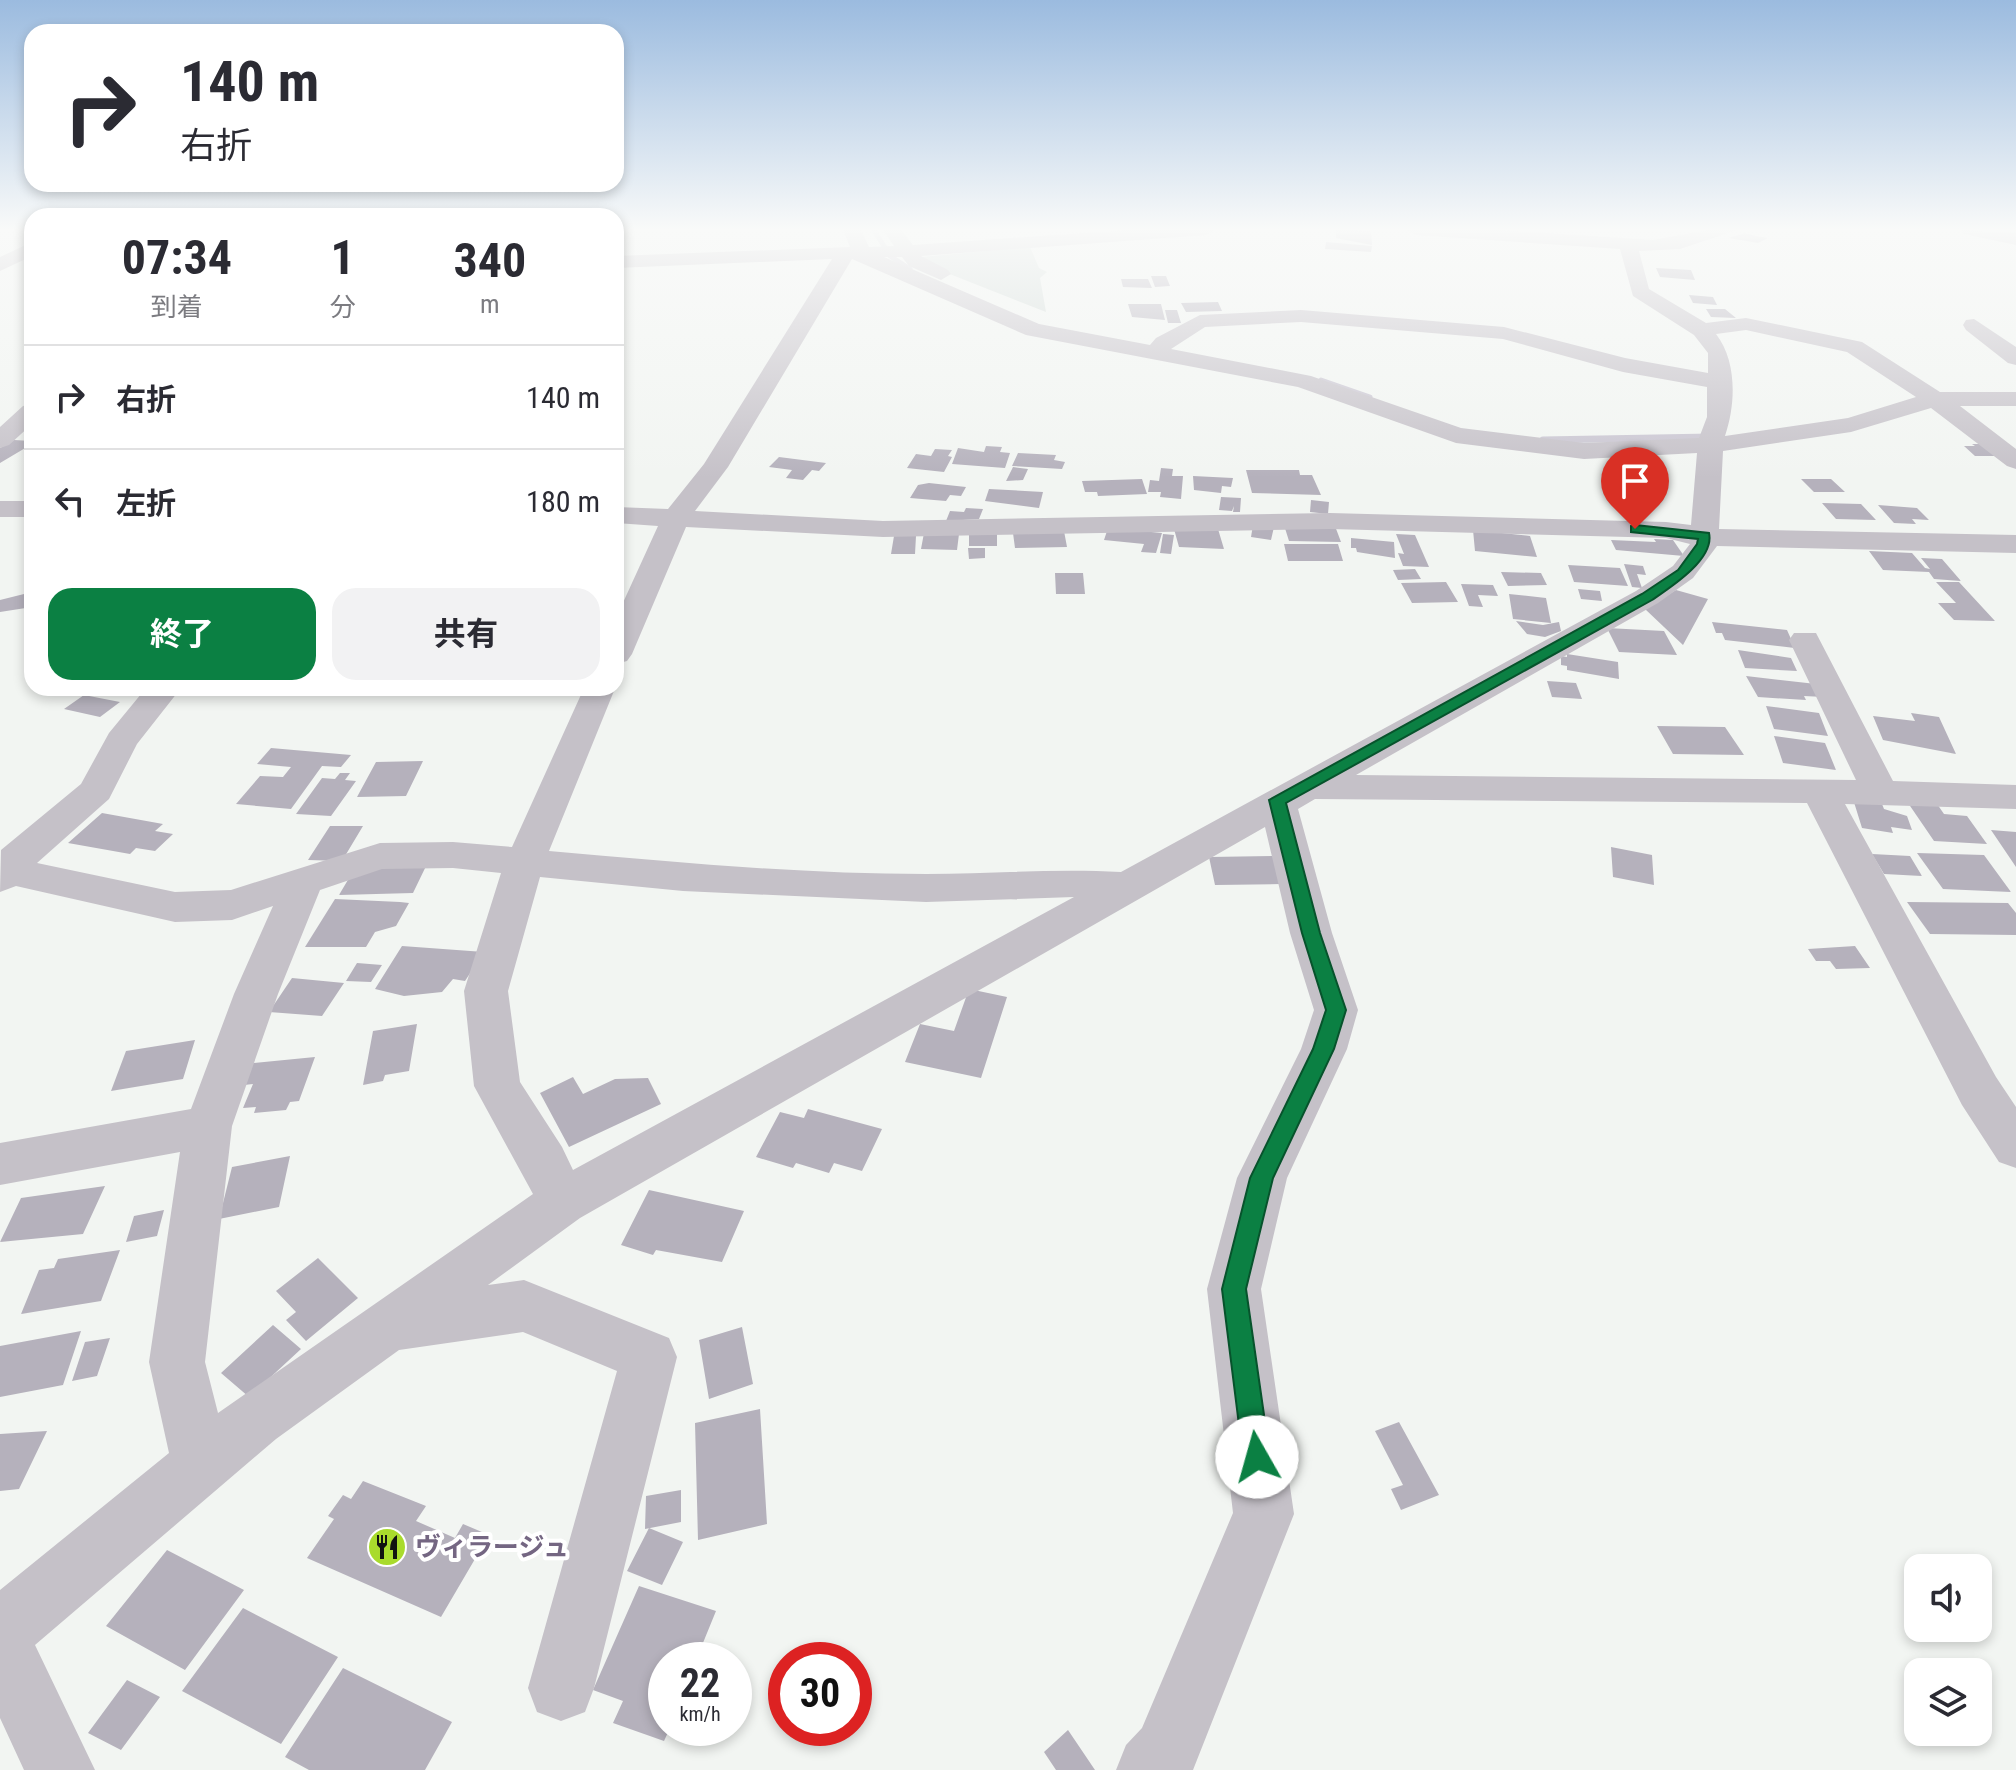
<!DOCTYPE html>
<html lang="ja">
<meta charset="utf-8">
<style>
:root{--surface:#fff;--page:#f2f2f3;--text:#2b2b33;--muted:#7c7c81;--line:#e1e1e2;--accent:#0b8043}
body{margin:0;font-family:"Roboto Condensed","Noto Sans JP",sans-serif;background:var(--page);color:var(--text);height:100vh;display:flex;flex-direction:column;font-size:30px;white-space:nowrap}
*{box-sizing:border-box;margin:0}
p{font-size:26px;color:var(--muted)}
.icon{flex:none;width:44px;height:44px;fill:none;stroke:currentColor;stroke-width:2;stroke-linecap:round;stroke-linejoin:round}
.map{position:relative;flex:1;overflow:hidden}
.side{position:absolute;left:24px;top:208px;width:600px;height:488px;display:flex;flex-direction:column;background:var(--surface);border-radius:24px;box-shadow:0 4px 12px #0003}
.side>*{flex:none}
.top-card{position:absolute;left:24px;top:24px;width:600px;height:168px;border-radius:24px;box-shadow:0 4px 12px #0003;background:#fff;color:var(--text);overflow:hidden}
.fabs{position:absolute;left:1904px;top:1554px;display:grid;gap:16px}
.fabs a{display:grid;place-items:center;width:88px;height:88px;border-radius:16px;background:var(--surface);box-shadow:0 4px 12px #0003;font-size:40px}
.speed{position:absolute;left:648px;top:1642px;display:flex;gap:16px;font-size:40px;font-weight:700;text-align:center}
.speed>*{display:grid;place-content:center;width:104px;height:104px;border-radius:50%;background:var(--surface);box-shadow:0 4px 12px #0003;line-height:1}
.speed small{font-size:20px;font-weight:400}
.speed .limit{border:12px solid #d22;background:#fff;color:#111}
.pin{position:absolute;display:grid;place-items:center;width:68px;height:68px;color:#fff;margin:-82px -34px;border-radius:50% 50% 50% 0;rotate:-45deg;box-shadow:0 0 8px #0007}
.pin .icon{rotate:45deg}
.me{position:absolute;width:88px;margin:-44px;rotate:353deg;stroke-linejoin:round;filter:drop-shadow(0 0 6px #0008)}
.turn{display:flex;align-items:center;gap:28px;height:168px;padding:0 24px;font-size:36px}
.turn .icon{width:104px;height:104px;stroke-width:2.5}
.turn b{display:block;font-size:56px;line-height:68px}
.eta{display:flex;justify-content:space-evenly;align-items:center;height:136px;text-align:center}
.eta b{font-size:48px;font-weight:700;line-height:56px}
.button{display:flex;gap:16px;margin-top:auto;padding:16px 24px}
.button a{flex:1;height:92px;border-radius:24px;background:var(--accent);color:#fff;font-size:32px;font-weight:700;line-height:92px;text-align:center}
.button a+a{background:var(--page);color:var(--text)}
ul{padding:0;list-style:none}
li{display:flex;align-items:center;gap:24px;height:104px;padding:0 24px;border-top:2px solid var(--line)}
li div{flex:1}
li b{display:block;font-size:30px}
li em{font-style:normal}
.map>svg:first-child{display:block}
.green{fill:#d1dad7}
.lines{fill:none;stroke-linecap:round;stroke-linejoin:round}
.stream-far1{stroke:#c9c5d1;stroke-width:5}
.stream{stroke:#c9c5d1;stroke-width:7}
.building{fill:#b5b1bc}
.minor{fill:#c5c1c8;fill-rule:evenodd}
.route{fill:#0b8043;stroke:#07532c;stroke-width:2}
.labels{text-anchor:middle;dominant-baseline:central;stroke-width:8;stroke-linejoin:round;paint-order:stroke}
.near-poi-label{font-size:26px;font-weight:bold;fill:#746682;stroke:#fff;text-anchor:start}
</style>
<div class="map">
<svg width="2016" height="1770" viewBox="0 0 2016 1770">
<rect width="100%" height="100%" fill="#f2f5f2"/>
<path class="green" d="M1030,247l9,21 8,4 -7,6 6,34 -109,-43 -16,-12z"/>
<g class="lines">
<path class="stream-far1" d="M874,230l16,26 20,13
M1321,380l49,17"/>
<path class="stream" d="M1543,440l168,-3"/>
</g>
<path class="building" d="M1336,230l35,1 1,14 -36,-7z
M1745,233l11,3 12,2 -10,5 -29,-5z
M1326,242l46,4 -1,6 -46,-3z
M1656,268l35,2 4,10 -35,-3z
M1151,276h15l4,10 -15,1z
M1121,279h27l4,9 -29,-1z
M1689,295l24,2 4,8 -24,-2z
M1218,302l4,9 -36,1 -5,-9z
M1128,304h33l4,16 -33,-3z
M1706,309h19l11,9 -25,-1z
M1165,310h12l4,13h-13z
M14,440l18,1v3l-32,19v-15z
M1972,444h16l15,12h-28l-11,-10h11z
M986,446l16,1 -2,5 10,1 -5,15 -53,-4 6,-16 26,4z
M935,449l17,1 -4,6 4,1 -8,15 -37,-4 9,-14 15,2z
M1018,453l38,2 -2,5 11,2 -3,7 -50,-3z
M779,457l47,6 -7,8 -7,-1 -9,10 -17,-2 6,-8 -23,-3z
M1013,467l15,2 -5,11 -17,1z
M1161,468l12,1 -1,7h11l-2,23 -21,-2 1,-5h-13l2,-12 9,1z
M1246,470h53l1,5h12l9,20 -69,-2z
M1193,476l40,2 -2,9 -9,-1 -1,7 -27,-3z
M1142,479l5,15 -49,2 -1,-4h-12l-3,-11z
M1801,479h30l14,13h-31z
M929,483l37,4 -5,9 -11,-1 -4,6 -36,-3 8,-13z
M989,489l54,3 -4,16 -54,-7z
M1221,497l20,1 -1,14h-7l1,-6 -2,5 -13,-1z
M1311,500l18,2 -1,12 -18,-2z
M1822,503l39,1 15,16 -40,-1z
M1878,505l39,3 12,12 -17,-1 4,5 -22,-1z
M966,508l17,1 -4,10 -33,2 4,-10 14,1z
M1253,525l21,2 -3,13 -20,-3z
M1284,525l51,1 6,16 -52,-1z
M1108,528l54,5 -6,20 -15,-1 3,-8 -40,-4z
M1174,529h44l6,20 -45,-2z
M1473,530l57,6 7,21 -62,-6z
M1064,531l3,16 -52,1 -2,-15z
M924,533l35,1 -2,16 -36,-1z
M969,533h28v13h-28z
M1163,534l11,1 -3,19 -11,-1z
M1396,534l19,1 14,32 -26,-1 -5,-13 6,1z
M894,536h22l-1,18h-24z
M1351,538l43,4 1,16 -38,-6 -1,-4h-5z
M1654,539l19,1 11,16 -68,-6 -5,-10 45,2z
M1284,544h54l5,17h-55z
M968,548h17v10l-16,1z
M1869,551l43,2 13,15 5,1 -9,-11 21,1 19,22 -27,-2 -5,-7 -46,-2z
M1624,564l19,2 3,9 -9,-1 5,14 -10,-1z
M1568,565l52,3 8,18 -54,-4z
M1415,569l6,10 -23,1 -5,-10z
M1501,572l40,1 6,12 -39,1z
M1055,573h28l2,21h-29z
M1446,582l12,20 -46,1 -11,-20z
M1936,582h23l36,39 -41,-1 -16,-17h18z
M1461,584l32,1 5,11 -20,-1 5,12 -14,-1z
M1578,589l22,2 2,10 -21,-2z
M1676,590l32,9 -25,46 -38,-36z
M32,592v15l-32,5v-12z
M1509,594l37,4 5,25 -38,-4z
M1516,621l27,4 16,-3 2,9 -16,6 -18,-3z
M1712,622l75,8 8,18 -70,-8 -3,-7h-6z
M1607,628l57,3 13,24 -58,-3z
M1738,650l53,8 6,13 -52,-3z
M1567,654l51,8 1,17 -52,-9v-4l-6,-1v-9l6,1z
M1746,676l70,8 8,13 -20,-1 2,4 -48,-3z
M1547,681l29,2 6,16 -30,-2z
M201,688h74l-7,8 -71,-3z
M84,695l36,7 -20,15 -36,-8z
M1766,706l53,7 9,23 -54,-7z
M1911,713l28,4 17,37 -73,-14 -10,-24 42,5z
M1657,726l68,1 19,28 -71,-1z
M1774,736l51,7 11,27 -53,-7z
M271,748l80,7 -10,12 -19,-1 -31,43 -55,-5 24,-28 23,1 8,-10 -34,-3z
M423,761l-17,35 -49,1 19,-35z
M340,773h10l-5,7 11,1 -25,35 -35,-2 26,-36 13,1z
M1853,799l29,5 2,5 23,7 5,14 -21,-3 2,6 -31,-5z
M1906,800l29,1 9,13 23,2 20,28 -53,-3z
M102,813l61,11 -8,7 18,3 -18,17 -19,-3 -6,6 -62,-11z
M330,826h33l-21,35 -34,-1z
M1991,830l25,2v35z
M1611,847l41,8 2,30 -41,-8z
M1917,853l67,2 27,37 -68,-3z
M1872,854l38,2 12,20 -38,-2z
M1274,856l7,28 -66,1 -6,-28z
M428,862l-15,31 -74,2 13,-22z
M335,899l65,3 9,1 -13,23 -21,6 -9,15h-61z
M1907,902l101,1 8,10v22l-86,-1z
M402,946l82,6 -19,29 -12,-2 -11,13 -38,4 -29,-7z
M1855,946l15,22 -34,1 -6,-8h-14l-8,-12z
M357,963l25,2 -11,17 -25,-1z
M292,978l52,5 -22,33 -53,-4z
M969,989l38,8 -26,81 -76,-16 15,-38 34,7z
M417,1024l-8,47 -24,4 -2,6 -20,4 10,-54z
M195,1040l-12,39 -72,12 15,-40z
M315,1057l-16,44 -9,1 -4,8 -32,3 2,-6 -13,1 10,-24 -9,1 9,-22z
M573,1077l10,17 32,-15 33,-1 13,26 -92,43 -29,-54z
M808,1109l74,20 -20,42 -28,-8 -5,10 -33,-10 -3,5 -37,-11 24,-45 24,6z
M290,1156l-11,51 -60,12 13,-52z
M105,1186l-22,48 -83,8 21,-44z
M649,1190l95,21 -22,51 -66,-12 -3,5 -32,-10z
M164,1210l-7,26 -31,6 8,-26z
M120,1250l-19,51 -80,13 18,-44 15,-2 4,-9z
M318,1258l40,40 -52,43 -20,-21 10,-8 -20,-21z
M273,1325l28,24 -52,48 -28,-24z
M742,1327l11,57 -44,15 -10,-59z
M81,1331l-18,54 -63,12v-51z
M110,1338l-13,38 -25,5 13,-39z
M760,1409l7,115 -69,16 -3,-117z
M1399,1422l40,73 -38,15 -10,-21 12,-4 -28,-54z
M47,1431l-28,58 -19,2v-57z
M363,1481l63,25 -10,15 39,17 8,-14 26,11 -48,82 -134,-59 27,-39 -6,-3 15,-21 8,4z
M681,1490v32l-36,7 1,-33z
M649,1528l34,14 -21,43 -35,-14z
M167,1550l77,40 -59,80 -79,-44z
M639,1586l77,25 -20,49h-30v68h4l-6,13 -51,-18 10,-22 -30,-11z
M243,1608l95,49 -57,87 -99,-53z
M343,1668l109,54 -27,48h-116l-24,-13z
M127,1680l33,17 -39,53 -33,-17z
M1068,1730l27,40h-39l-12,-18z"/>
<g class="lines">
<path class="minor" d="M843,230h18l8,17 25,-1 -11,-16h18l12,15 213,-15h89l-9,5 -285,21 27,14 3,4 -10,6 -32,-14 -7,-9h-18l155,67 111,21 6,-7 44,-23 101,-5 203,17 121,31 83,15v-20l-14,-18 -61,-39 -13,-47 -204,-14 -9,-5h92l154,10 54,-10h30l-57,19 -41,2 10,38 57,34 40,-5 116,24 78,50h76v14h-56l56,43v20l-9,-3 -76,-58 -80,24 -128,19 -4,78 297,6v18l-299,-7 -24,32 -35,25 -302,172 500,5 -67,-140 5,-7h22l77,148 123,4v24l-171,-5 151,273 20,30v61l-17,-6 -37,-57 -155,-302 -492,-4 -17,10 34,124 26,77 -11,39 -60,129 -26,111 33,225 -101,256h-77l10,-25 16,-17 91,-215 -26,-224 30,-111 64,-129 13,-39 -24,-77 -25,-106 -685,391 -92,67 36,-5 145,58 8,19 -83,331 -9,24 -24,9 -24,-9 -9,-24 89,-317 -94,-39 -124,18 -123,89 -241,206 60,125h-71l-24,-52v-128l169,-137 -20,-91 31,-210 -180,33v-42l191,-34 43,-115 39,-88 -41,14 -57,2 -159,-36 -16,6 1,-42 80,-66 28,-51 37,-45h35l-44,56 -28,55 -72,64 138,29 56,-2 149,-47 73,-1 59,5 72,-159 32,-2 -67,165c125,11 252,23 377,23 65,0 129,-6 195,-2l515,-281 37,-25 17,-22 -24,-6 -336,-9 -447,8 -197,-10 -54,127 -5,7 -11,3v-46l42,-92 -42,-3v-16l52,2 36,-45 128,-205 -216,9v-12l234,-9zM852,259l174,76 272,52 158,56 128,16 113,-6 -6,72 -25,-3 -336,-9 -447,8 -188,-10 33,-44zM1301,322l202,17 120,33 84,15v30l-8,21 -115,5 -123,-15 -150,-52 -140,-27 34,-22zM1746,330l101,22 69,45 -68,21 -123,18c11,-32 12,-75 -9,-102zM453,868l48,5 -37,118 10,95 59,108 -315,219 -13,-51 27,-236 46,-132 42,-104 62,-21zM540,877l143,14 243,11 148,-5 -501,273 -11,-23 -42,-65 -12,-91z
M1961,230l55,3v12l-52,-11z
M32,242v14l-32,15v-14z
M1974,319l42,28v18l-8,-2 -42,-33 -3,-5 3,-5z
M32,404v20l-23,21 -9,3v-21l23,-21z
M0,501h32v16h-32z"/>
</g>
<linearGradient id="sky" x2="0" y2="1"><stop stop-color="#9bbbdf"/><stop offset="0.48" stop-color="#f9faf9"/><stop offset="1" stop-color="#f9faf9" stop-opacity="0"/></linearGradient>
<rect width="2016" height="478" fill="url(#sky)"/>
<path class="route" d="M1635,525l74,8c6,26 -38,54 -57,67l-366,203 34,130 26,77 -12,39 -61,129 -27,111 24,168 -4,10 -9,4 -10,-4 -4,-10 -21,-168 28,-111 63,-129 13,-39 -24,-77 -33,-133 373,-206 36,-24 19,-26 1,-5 -67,-7v-6z"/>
<defs>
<g id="restaurant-disc" transform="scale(2)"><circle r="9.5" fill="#a9db2c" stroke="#fff"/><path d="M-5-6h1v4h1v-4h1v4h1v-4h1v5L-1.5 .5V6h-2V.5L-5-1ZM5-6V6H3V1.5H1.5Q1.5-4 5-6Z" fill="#111"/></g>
</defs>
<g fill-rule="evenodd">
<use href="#restaurant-disc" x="387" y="1547"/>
</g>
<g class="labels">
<g class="near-poi-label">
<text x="415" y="1547">ヴィラージュ</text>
</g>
</g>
</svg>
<div class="fabs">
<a><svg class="icon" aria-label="sound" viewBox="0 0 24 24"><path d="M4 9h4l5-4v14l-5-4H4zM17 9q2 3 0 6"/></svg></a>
<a><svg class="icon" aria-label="layers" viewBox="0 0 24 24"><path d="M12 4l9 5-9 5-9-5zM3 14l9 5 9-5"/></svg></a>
</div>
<div class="speed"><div>22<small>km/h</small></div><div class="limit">30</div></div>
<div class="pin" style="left:1635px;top:529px;background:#d93025"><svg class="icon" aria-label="arrive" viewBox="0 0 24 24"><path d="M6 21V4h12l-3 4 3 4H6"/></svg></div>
<svg class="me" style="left:1257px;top:1457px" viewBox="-20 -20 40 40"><circle r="19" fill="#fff"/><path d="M0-13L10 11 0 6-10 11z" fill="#0b8043"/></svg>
<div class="top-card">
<div class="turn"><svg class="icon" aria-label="right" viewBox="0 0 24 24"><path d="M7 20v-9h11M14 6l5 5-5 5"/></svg><div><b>140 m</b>右折</div></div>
</div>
<section class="side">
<div class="eta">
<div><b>07:34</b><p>到着</p></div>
<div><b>1</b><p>分</p></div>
<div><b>340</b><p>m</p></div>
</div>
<ul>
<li><svg class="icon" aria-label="right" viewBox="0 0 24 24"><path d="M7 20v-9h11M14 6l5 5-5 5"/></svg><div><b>右折</b></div><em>140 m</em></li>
<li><svg class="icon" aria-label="left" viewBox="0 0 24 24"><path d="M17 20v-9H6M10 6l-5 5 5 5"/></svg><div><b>左折</b></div><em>180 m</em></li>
</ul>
<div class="button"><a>終了</a><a>共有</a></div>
</section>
</div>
